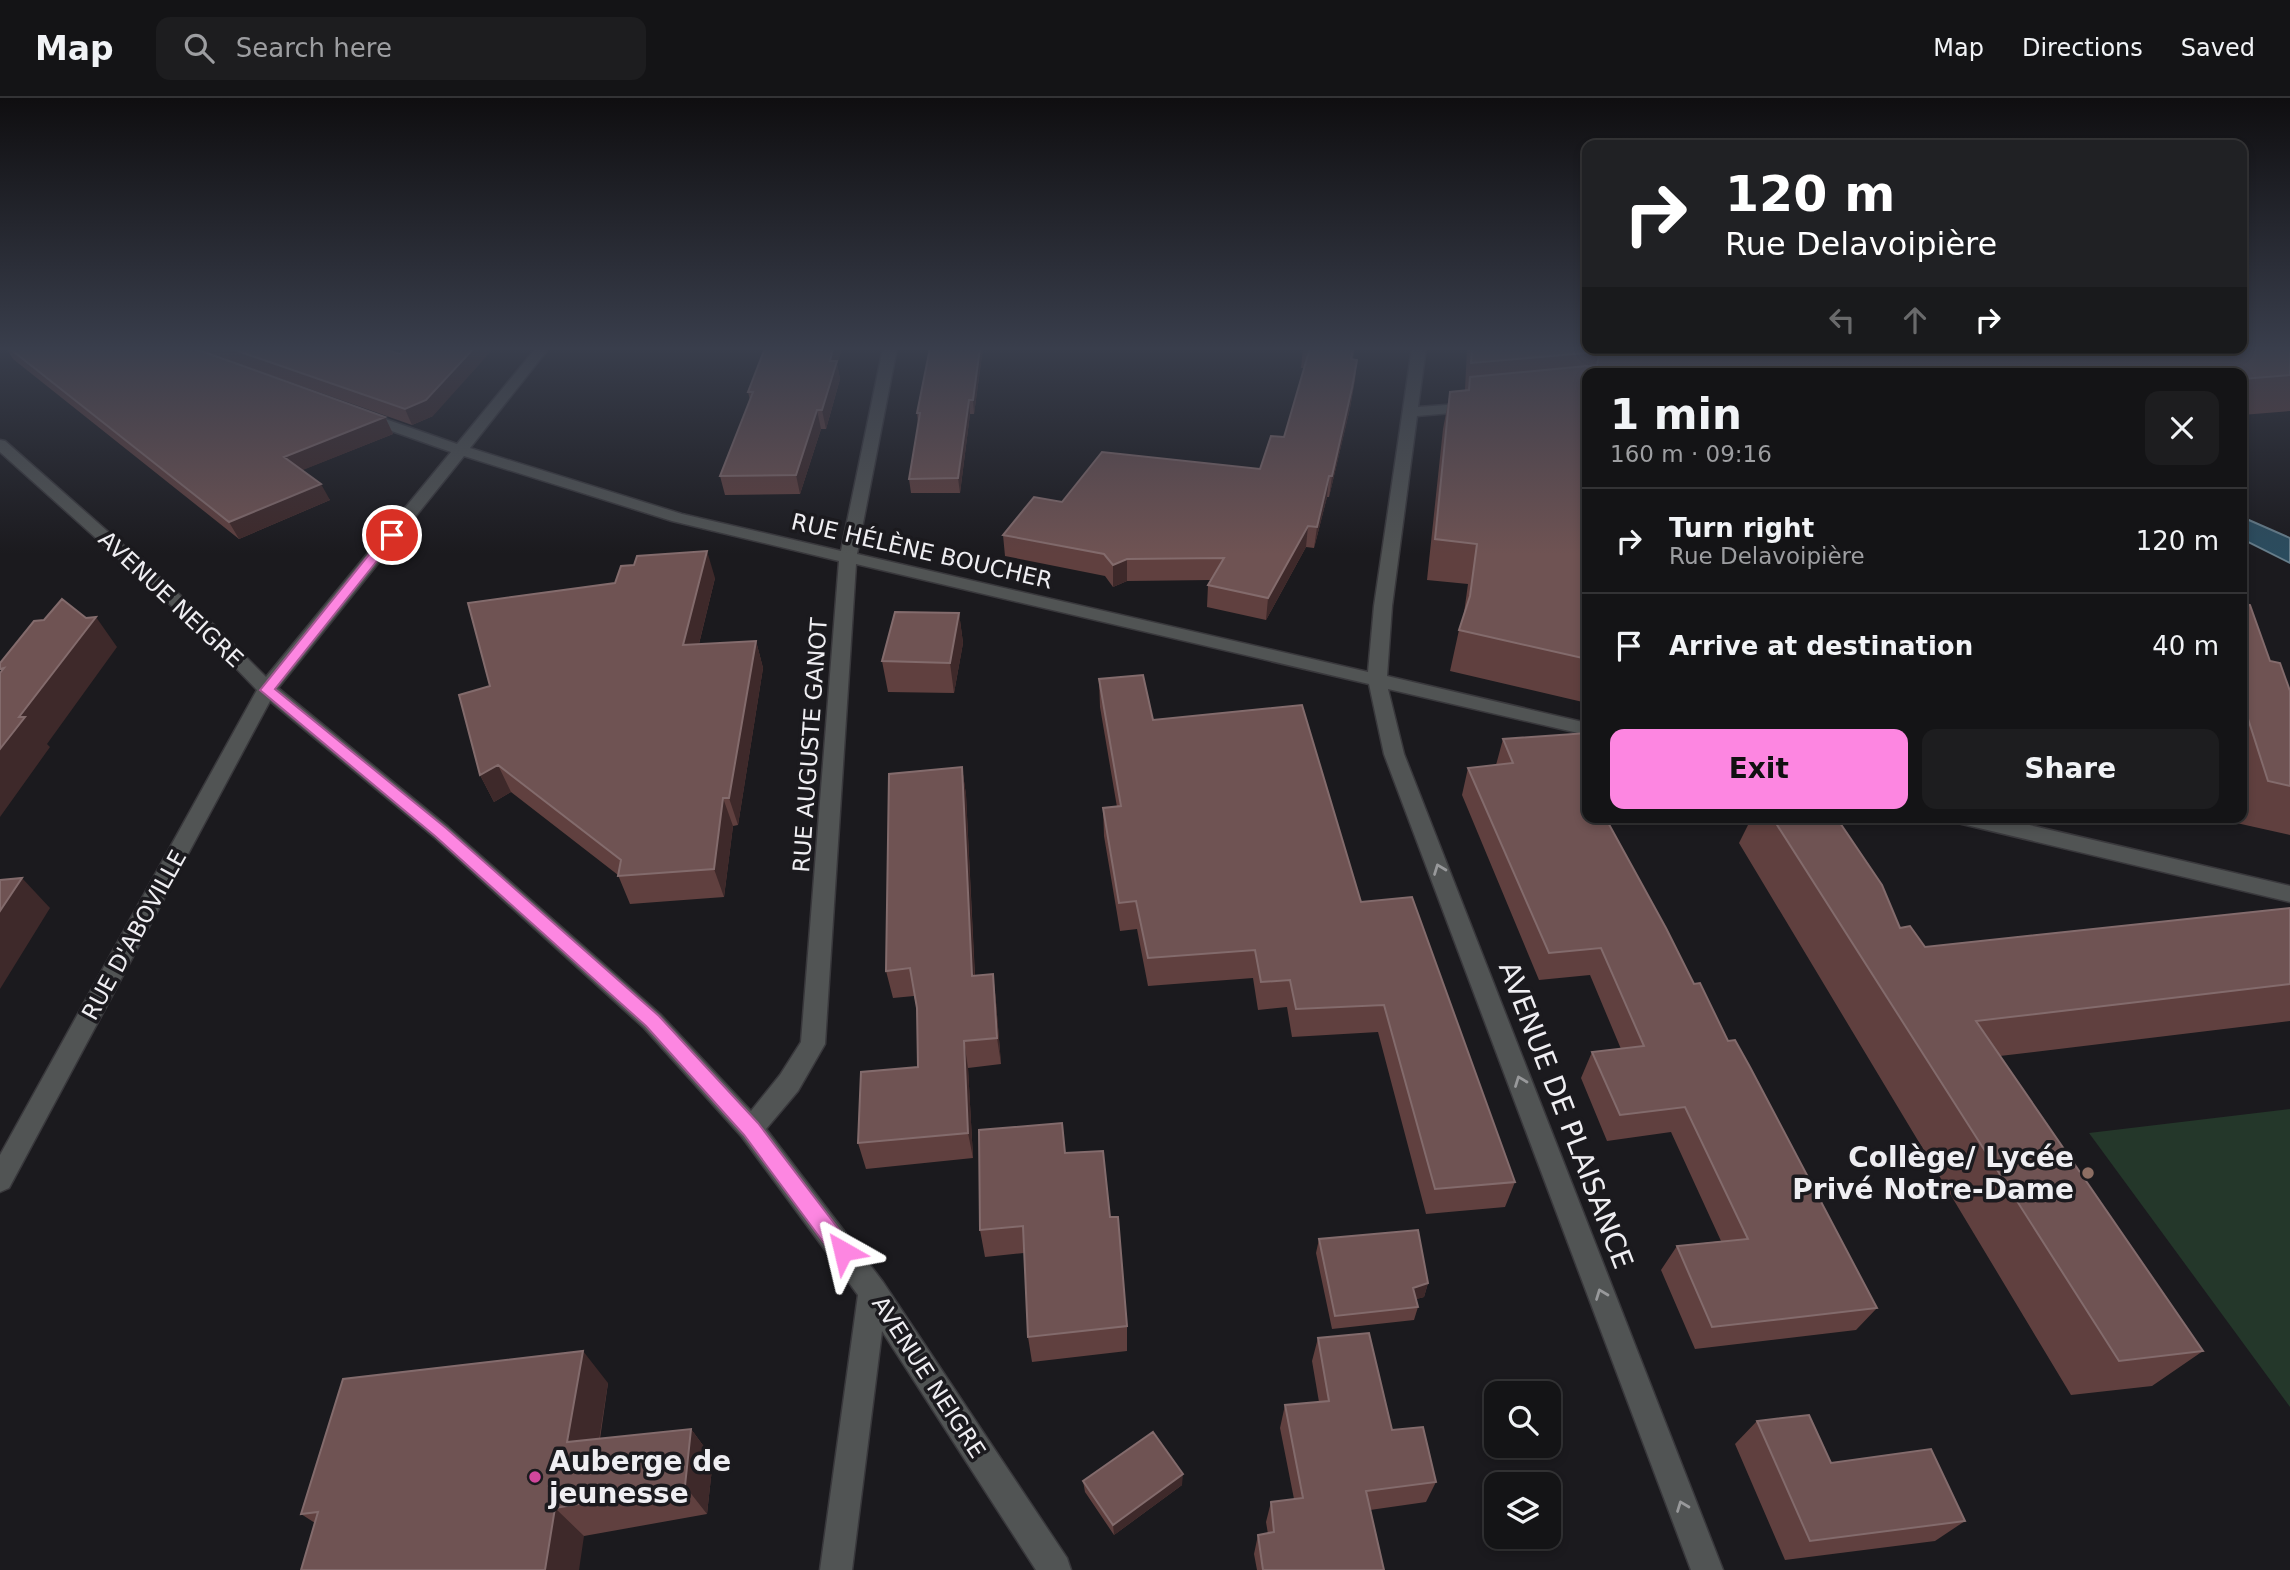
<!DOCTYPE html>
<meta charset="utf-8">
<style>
:root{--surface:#141416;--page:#1d1d1f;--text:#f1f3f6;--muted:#9d9ea1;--line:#333335;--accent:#fd86e1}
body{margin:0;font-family:"DejaVu Sans",sans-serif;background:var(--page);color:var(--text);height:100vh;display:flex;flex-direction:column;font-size:26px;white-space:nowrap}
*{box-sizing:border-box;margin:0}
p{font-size:23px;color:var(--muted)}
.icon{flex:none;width:38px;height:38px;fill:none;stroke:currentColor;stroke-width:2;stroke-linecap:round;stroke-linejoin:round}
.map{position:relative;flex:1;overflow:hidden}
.details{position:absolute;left:1582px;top:270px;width:665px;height:455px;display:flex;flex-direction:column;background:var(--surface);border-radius:14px;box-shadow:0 4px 10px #0003,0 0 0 2px var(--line)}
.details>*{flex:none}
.banner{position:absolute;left:1582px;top:42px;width:665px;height:214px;border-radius:14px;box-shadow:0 4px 10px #0003,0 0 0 2px var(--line);background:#202124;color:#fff;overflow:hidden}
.controls{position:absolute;left:1484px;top:1283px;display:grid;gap:14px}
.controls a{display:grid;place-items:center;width:77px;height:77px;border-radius:14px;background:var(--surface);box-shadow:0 4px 10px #0003,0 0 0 2px var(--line);font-size:35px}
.pin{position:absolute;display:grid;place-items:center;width:60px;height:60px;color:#fff;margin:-30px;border:4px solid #fff;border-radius:50%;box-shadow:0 2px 7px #0007}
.me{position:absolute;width:77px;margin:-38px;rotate:323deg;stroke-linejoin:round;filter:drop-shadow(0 0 5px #0008)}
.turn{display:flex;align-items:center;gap:24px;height:147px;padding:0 28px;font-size:32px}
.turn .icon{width:91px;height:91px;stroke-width:2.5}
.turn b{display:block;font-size:49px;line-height:60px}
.lanes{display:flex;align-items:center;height:66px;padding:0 28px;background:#0003;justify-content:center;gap:35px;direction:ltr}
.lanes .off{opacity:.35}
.round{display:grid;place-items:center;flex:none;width:74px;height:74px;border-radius:14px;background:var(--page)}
.overview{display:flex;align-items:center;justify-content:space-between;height:119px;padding:0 28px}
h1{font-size:42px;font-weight:700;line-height:52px}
.primary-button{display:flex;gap:14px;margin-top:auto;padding:14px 28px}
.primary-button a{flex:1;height:80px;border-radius:14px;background:var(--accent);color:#111;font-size:28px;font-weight:700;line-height:80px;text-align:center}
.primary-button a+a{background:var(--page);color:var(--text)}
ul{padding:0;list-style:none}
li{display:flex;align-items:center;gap:21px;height:105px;padding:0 28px;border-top:2px solid var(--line)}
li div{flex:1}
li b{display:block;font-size:26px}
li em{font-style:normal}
header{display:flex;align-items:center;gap:42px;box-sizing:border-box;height:98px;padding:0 35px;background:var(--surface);border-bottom:2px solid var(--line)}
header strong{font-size:33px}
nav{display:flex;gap:38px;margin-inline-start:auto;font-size:24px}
.search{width:490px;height:63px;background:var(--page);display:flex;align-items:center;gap:18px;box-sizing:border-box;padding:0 24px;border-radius:14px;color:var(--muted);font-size:26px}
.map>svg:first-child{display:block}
.green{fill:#24372a}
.water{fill:#2b4c5e;stroke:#667d8a;stroke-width:2}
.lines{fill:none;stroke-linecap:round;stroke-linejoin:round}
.street-casing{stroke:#39383c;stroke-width:3}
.street{fill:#515454;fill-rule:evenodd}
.wall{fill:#60403f}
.shaded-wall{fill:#3e292a}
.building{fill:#6f5353;stroke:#836b6c;stroke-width:2}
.oneway{stroke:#98999b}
.route{fill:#fd86e1;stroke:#a45792;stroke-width:2}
.education-dot{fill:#8d6e63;stroke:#1b1a1e;stroke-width:2.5}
.hotel-dot{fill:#d1479c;stroke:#1b1a1e;stroke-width:2.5}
.labels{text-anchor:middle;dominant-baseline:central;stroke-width:7;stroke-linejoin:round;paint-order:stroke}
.street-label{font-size:23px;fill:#efeef2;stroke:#1b1a1e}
.near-street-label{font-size:28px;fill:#efeef2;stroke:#1b1a1e}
.near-poi-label{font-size:28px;font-weight:bold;fill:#efeef2;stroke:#1b1a1e;text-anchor:end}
</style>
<header>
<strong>Map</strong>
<div class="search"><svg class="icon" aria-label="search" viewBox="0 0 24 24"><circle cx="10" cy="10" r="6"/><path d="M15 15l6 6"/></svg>Search here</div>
<nav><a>Map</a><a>Directions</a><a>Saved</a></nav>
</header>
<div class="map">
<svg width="2290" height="1472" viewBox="0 0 2290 1472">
<rect width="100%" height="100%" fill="#1b1a1e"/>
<path class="green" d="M2290,1011v298l-201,-274z"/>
<path class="water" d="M2242,419l48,21v25l-48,-24z"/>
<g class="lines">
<g class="street-casing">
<path id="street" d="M536,250h13l-79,100 212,66 159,37 42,-203h14l-40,206 511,118 6,-66 38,-258h14l-8,59 56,-4 7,4 -7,4 -57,5 -25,190 -5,70 200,47v12l-199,-46 16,65 319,816h-32l-307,-816 -15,-70 -513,-120 -31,480 -27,47 -32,38 117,153 184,276 4,12h-35l-154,-239 -30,239h-32l38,-275 -116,-158 -98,-109 -210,-191 -164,-136 -261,487 -9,4v-37l257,-465 -53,-55 -204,-183v-12l5,1 211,186 50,50 185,-225 -93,-33 -2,-3 2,-3h10l89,31zM464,358l208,65 167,40 -38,481 -21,33 -29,36 -91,-97 -212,-187 -170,-139z
M1952,719h43l295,69v16l-328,-78 -7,-2z"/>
</g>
<use href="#street" class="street"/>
</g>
<path class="wall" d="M6,250h187l192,69 8,17 -91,36 28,30 -91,39 -226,-180z
M194,250h187l52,68 -21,9z
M765,250h77l-5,16 3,15 -14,50h-5l-21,65 -75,1 -5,-19 30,-76 -2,-8z
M983,250l-9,66h-4l-10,79h-49l-2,-14 9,-56 -1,-10z
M1303,250h52l-2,11 4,1 -2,20 -5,28 -21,89h-2l-13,51 -8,-1 -40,73 -59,-13 1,-22 3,-5 -84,1 -14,6 -8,-11 -100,-20 -2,-21 59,-33 198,-33 24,-32 21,-69h-4z
M1467,250h823v63l-48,4v-42h-655v330l-137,-32 9,-41 5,-17 4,-29 -41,-4 16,-151 7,-37 15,-2z
M715,480l-16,66 57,-3 7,27 -25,157 -5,1 -9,71 -94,7 -12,-29 -107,-83 -17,10 -14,-27 10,-89z
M2242,505l28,58 20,30v144l-58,-13 -1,-5h11z
M959,515l4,30 -9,50 -66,-1 -6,-31z
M1099,581l54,41 208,182 154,280 -10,25 -79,7 -48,-182 -86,5 -5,-30 -29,3 -5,-32 -105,8 -11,-57 -17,2 -16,-95 -1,-28 14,-1 -17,-100z
M1587,635v84l107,167 34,57 149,267 -21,22 -161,19 -34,-79 16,-24 44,-5 -50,-109 -64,9 -26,-63 11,-26 29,-3 -31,-74 -51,5 -77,-185 6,-27 28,-3 7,-26z
M962,669l4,28 9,181 18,-2 3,28 5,62 -33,4 5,90 -107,11 -8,-26 60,-76 -1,-59 -3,-12 -21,2 -7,-27z
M1752,719h84l64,111 25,19 365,-39v113l-290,35 203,295 -51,35 -81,9 -332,-552z
M1065,1055l45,64 17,109v25l-95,11 -4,-25 -4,-84 -39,4 -5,-27z
M1319,1141l109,44 -4,14 -8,2 2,8 -4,13 -82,9 -16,-76z
M1318,1240l74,92 44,52 -10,20 -56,8 14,60h-127l-3,-16 4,-19 10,-1 -2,-12 5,-20 23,-3 -14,-71 5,-23 34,-3 -7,-41z
M608,1285l-8,56 91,-10 22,30 -6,55 -123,22 -269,-13 -14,-9z
M1757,1323l74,42 134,58 -30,20 -150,19 -50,-116z
M1083,1383l99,4 -68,50 -29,-43z"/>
<path class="shaded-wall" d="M474,250h20l-61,68 -21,9 -7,-16z
M833,250h9l-5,16 3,15 -14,50 -4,-19 8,-49z
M980,250h3l-9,66 -1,-14z
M1357,262l-7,48 -21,89 3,-21z
M969,302l1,14 -10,79 -2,-15z
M817,312l4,19 -21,65 -4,-19z
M385,319l8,17 -100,40 -9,-17z
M1329,378l-2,21 -13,51 3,-21z
M321,386l9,16 -91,39 -10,-17z
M1308,428l-2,21 -40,73 2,-22z
M707,453l8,27 -23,94 -9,-27z
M1127,461v22l-14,6v-22z
M959,515l4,30 -9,50 -4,-30z
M96,519l21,30 -70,97 3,3 -50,70v-68l19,-32z
M756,543l7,27 -25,157 -9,-27z
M498,667l13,27 -17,10 -14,-27z
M962,669l4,28 10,209 -4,-28z
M723,700l10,28 -9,71 -10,-28z
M22,780l28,30 -50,81v-78z
M993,876l3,28 5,62 -4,-26z
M964,943l4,27 5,90 -5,-25z
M1428,1185l-4,14 -15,4 4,-13z
M583,1253l25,32 -14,89 -27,-30z
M691,1331l22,30 -6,55 -22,-28z
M1183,1376l-1,11 -68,50 -1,-10z
M555,1410l29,28 -5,34h-34z"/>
<path class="building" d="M9,250h184l192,69 -101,40 37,27 -92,38z
M229,250h152l19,6 6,-5 68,-1 -48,52 -21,9z
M765,250h68l-3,13h7l-15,49h-5l-21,65 -76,1 33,-84h-5z
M930,250h50l-7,52h-4l-11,78 -49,1 11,-66h-3z
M1309,250h44l-2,11 6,1 -5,28 -20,88h-3l-12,51 -9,-1 -40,72 -60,-13 16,-27 -97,1 -14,6 -9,-11 -101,-19 31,-38 28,5 40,-50 158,17 11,-33 13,1 26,-89z
M1472,250h818v27l-48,4v-6h-655v286l-128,-29 11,-34 7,-52 -42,-5 15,-147 19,-2 1,-13 127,-12 2,-10 -2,-3 -126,11z
M707,453l-24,94 73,-4 -27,157h-6l-9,71 -96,7 3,-16 -123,-95 -18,10 -21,-80 31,-9 -22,-83 147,-20 6,-17 13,-1 3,-9z
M62,501l24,19 10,-1 -77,100h6l-25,32v-76l4,-5 -4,1v-6l34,-42 10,-1z
M2242,505l8,2 20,56 10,2 10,28v95l-22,-5 -26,-81z
M895,514l64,1 -9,50 -68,-2z
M1143,577l10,45 149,-15 59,197 51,-5 103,285 -80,7 -51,-184 -88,4 -6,-29 -29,2 -6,-32 -107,8 -12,-57 -17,2 -16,-95 18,-2 -22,-127z
M1587,635v49h-2l2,4v31h18l61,111 28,56 6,-1 28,58 7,-1 15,27 127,241 -165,19 -35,-81 71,-7 -63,-132 -65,8 -28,-63 52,-6 -43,-98 -52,5 -81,-185 45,-5 -10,-24z
M962,669l10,209 21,-2 4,64 -33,3 4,92 -110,10 3,-71 57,-5 -1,-59 -7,-40 -24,3 3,-197z
M1772,719h64l46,68 18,43 10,-2 15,21 365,-39v76l-314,37 227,330 -84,10z
M22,780l-22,33v-31z
M1062,1025l3,30 38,-2 7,66h8l9,109 -99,11 -5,-111 -43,4 -1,-100z
M1418,1132l10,53 -15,5 5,19 -83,9 -16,-77z
M1369,1235l23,97 31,-3 13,55 -70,9 18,79h-121l-5,-35 16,-3 -3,-30 32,-4 -18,-93 44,-4 -11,-63z
M583,1253l-16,91 124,-13 -6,57 -130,22 -10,62h-244l17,-58 -17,2 42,-135z
M1809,1317l22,48 100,-14 34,72 -155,20 -53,-120z
M1153,1334l30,42 -70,51 -30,-44z"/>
<defs><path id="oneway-chevron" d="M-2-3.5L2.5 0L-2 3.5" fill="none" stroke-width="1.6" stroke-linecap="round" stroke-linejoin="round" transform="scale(1.75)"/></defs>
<g class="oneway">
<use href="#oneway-chevron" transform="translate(1439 771) rotate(-111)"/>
<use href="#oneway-chevron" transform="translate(1520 983) rotate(-111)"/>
<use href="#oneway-chevron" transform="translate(1601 1196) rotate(-111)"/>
<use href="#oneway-chevron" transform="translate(1682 1408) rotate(-111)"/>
</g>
<linearGradient id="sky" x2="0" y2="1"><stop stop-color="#0f0e10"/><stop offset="0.55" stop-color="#393e4c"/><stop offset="1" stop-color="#393e4c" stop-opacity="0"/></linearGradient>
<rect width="2290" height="456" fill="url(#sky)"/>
<path class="route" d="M392,433l4,1v5l-121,152 171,139 213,188 99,107 92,121 3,7 -3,7 -7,3 -8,-3 -91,-123 -98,-109 -211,-190 -175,-146 127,-158z"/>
<circle class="education-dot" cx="2088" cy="1075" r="7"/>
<circle class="hotel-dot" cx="535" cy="1379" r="7"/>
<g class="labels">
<g class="street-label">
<text transform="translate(922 453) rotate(13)">RUE HÉLÈNE BOUCHER</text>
<text transform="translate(171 501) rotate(43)">AVENUE NEIGRE</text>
<text transform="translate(810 647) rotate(-86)">RUE AUGUSTE GANOT</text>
<text transform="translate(134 837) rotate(-61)">RUE D'ABOVILLE</text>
<text transform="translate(929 1279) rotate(57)">AVENUE NEIGRE</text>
</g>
<g class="near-street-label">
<text transform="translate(1566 1017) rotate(69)">AVENUE DE PLAISANCE</text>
</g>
<g class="near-poi-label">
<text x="2074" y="1059">Collège/ Lycée<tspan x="2074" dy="32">Privé Notre-Dame</tspan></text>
<text x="549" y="1363" text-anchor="start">Auberge de<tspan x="549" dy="32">jeunesse</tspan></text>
</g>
</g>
</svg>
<div class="controls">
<a><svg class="icon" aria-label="search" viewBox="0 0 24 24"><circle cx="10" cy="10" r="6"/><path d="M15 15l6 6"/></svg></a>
<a><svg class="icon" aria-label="layers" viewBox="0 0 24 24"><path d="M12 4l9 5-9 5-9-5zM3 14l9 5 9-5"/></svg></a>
</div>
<div class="pin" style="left:392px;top:437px;background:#d93025"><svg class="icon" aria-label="arrive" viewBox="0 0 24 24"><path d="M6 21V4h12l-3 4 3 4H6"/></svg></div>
<svg class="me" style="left:843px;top:1153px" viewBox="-20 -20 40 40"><path d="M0-17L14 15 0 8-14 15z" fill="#fd86e1" stroke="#fff" stroke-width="4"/></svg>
<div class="banner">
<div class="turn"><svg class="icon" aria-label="right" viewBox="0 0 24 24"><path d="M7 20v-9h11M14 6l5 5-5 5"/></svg><div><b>120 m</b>Rue Delavoipière</div></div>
<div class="lanes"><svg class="icon off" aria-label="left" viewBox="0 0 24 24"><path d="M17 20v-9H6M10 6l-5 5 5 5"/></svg><svg class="icon off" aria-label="ahead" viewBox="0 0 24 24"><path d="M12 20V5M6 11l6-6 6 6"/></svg><svg class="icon" aria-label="right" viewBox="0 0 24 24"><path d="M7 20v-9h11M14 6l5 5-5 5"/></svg></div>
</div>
<section class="details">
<div class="overview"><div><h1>1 min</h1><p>160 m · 09:16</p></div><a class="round"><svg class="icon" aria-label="close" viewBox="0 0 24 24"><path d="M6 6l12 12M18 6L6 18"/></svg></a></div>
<ul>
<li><svg class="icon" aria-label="right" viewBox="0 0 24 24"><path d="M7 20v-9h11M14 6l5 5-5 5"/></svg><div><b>Turn right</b><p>Rue Delavoipière</p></div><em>120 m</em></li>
<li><svg class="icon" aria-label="arrive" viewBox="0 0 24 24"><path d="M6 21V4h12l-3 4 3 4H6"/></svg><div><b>Arrive at destination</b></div><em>40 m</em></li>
</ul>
<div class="primary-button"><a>Exit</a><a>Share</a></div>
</section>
</div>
